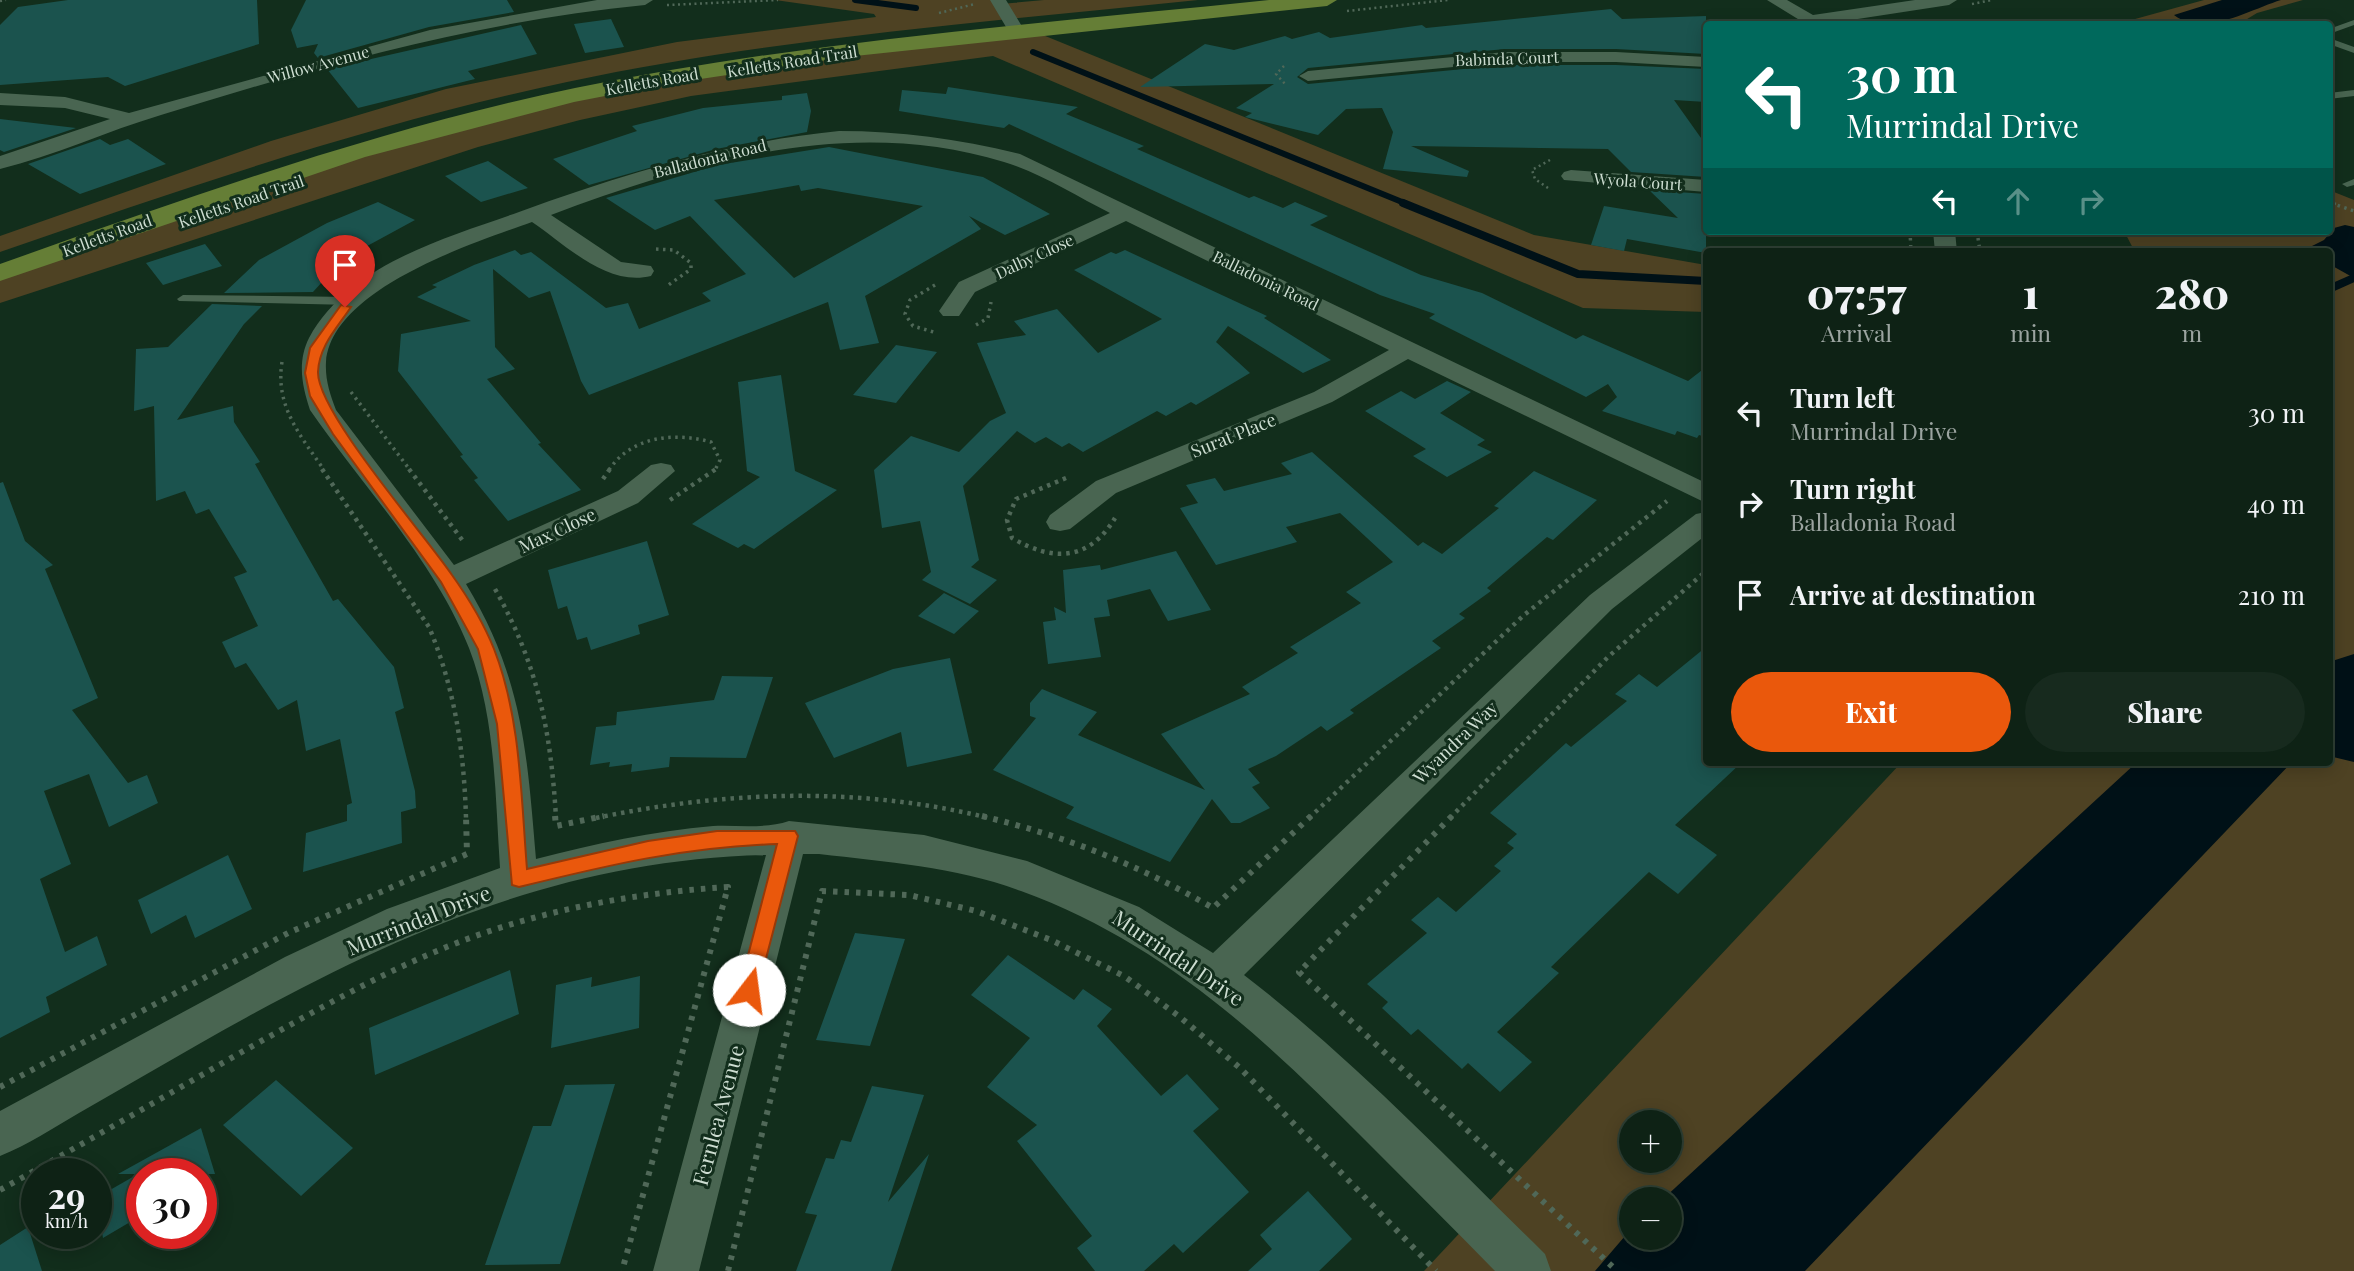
<!DOCTYPE html>
<meta charset="utf-8">
<style>
:root{--surface:#0e2215;--page:#172a1e;--text:#f1f3f6;--muted:#9ba4a0;--line:#2e3f34;--accent:#ea580c}
body{margin:0;font-family:"Playfair Display",serif;background:var(--page);color:var(--text);height:100vh;display:flex;flex-direction:column;font-size:26px;white-space:nowrap}
*{box-sizing:border-box;margin:0}
p{font-size:23px;color:var(--muted)}
.icon{flex:none;width:38px;height:38px;fill:none;stroke:currentColor;stroke-width:2;stroke-linecap:round;stroke-linejoin:round}
.map{position:relative;flex:1;overflow:hidden}
.details{position:absolute;left:1703px;top:248px;width:630px;height:518px;display:flex;flex-direction:column;background:var(--surface);border-radius:7px;box-shadow:0 4px 18px #0003,0 0 0 2px var(--line)}
.details>*{flex:none}
.guide{position:absolute;left:1703px;top:21px;width:630px;height:214px;border-radius:7px;box-shadow:0 4px 18px #0003,0 0 0 2px var(--line);background:#00695c;color:#fff;overflow:hidden}
.tools{position:absolute;left:1619px;top:1110px;display:grid;gap:14px}
.tools a{display:grid;place-items:center;width:63px;height:63px;border-radius:50%;background:var(--surface);box-shadow:0 4px 18px #0003,0 0 0 2px var(--line);font-size:35px}
.speed{position:absolute;left:21px;top:1158px;display:flex;gap:14px;font-size:35px;font-weight:700;text-align:center}
.speed>*{display:grid;place-content:center;width:91px;height:91px;border-radius:50%;background:var(--surface);box-shadow:0 4px 18px #0003,0 0 0 2px var(--line);line-height:1}
.speed small{font-size:18px;font-weight:400}
.speed .limit{border:10px solid #d22;background:#fff;color:#111}
.pin{position:absolute;display:grid;place-items:center;width:60px;height:60px;color:#fff;margin:-72px -30px;border-radius:50% 50% 50% 0;rotate:-45deg;box-shadow:0 0 7px #0007}
.pin .icon{rotate:45deg}
.me{position:absolute;width:77px;margin:-38px;rotate:15deg;stroke-linejoin:round;filter:drop-shadow(0 0 5px #0008)}
.turn{display:flex;align-items:center;gap:24px;height:147px;padding:0 28px;font-size:32px}
.turn .icon{width:91px;height:91px;stroke-width:2.5}
.turn b{display:block;font-size:49px;line-height:60px}
.lanes{display:flex;align-items:center;height:66px;padding:0 28px;background:#0003;justify-content:center;gap:35px;direction:ltr}
.lanes .off{opacity:.35}
.eta{display:flex;justify-content:space-evenly;align-items:center;height:119px;text-align:center}
.eta b{font-size:42px;font-weight:800;line-height:49px}
.button{display:flex;gap:14px;margin-top:auto;padding:14px 28px}
.button a{flex:1;height:80px;border-radius:42px;background:var(--accent);color:#fff;font-size:28px;font-weight:800;line-height:80px;text-align:center}
.button a+a{background:var(--page);color:var(--text)}
ul{padding:0;list-style:none}
li{display:flex;align-items:center;gap:21px;height:91px;padding:0 28px}
li div{flex:1}
li b{display:block;font-size:26px}
li em{font-style:normal}
.map>svg:first-child{display:block}
.green{fill:#4e4223;fill-rule:evenodd}
.water{fill:#001117}
.lines{fill:none;stroke-linecap:round;stroke-linejoin:round}
.stream-far1{stroke:#001117;stroke-width:6}
.stream{stroke:#001117;stroke-width:8}
.building{fill:#1b534e;fill-rule:evenodd}
.path-far3{stroke:#506858;stroke-width:2.5;stroke-dasharray:2 3.5;stroke-linecap:butt}
.path-far2{stroke:#506858;stroke-width:3.5;stroke-dasharray:2.5 4.5;stroke-linecap:butt}
.path-far1{stroke:#506858;stroke-width:4.5;stroke-dasharray:3.5 5;stroke-linecap:butt}
.path{stroke:#506858;stroke-width:6;stroke-dasharray:4.5 7;stroke-linecap:butt}
.service{fill:#496551;fill-rule:evenodd}
.minor{fill:#496551;fill-rule:evenodd}
.primary{fill:#657e36;fill-rule:evenodd}
.route{fill:#ea580c;stroke:#983908;stroke-width:2}
.labels{text-anchor:middle;dominant-baseline:central;stroke-width:6;stroke-linejoin:round;paint-order:stroke}
.far-street-label{font-size:16px;fill:#cdddd1;stroke:#122e1c}
.street-label{font-size:18px;fill:#cdddd1;stroke:#122e1c}
.near-street-label{font-size:21px;fill:#cdddd1;stroke:#122e1c}
</style>
<div class="map">
<svg width="2354" height="1271" viewBox="0 0 2354 1271">
<rect width="100%" height="100%" fill="#122e1c"/>
<path class="green" d="M775,0h223l3,4 43,-4h154c-211,22 -423,38 -631,82 -193,41 -380,105 -567,170v-16l271,-95 175,-52 231,-47 199,-25 -2,-3z
M2204,0h99l-46,13 -18,11h-122z
M1033,31l501,204 172,30v47l-123,-4 -590,-252 -302,40 -111,24 -102,27 -478,156v-30l271,-95 377,-98z
M2329,190l25,10v1071h-930l477,-508h428v-511h-194l-11,-21h205zM1631,1122h39v38h-39zM1631,1199h39v38h-39z"/>
<path class="water" d="M2222,0h59c-30,9 -77,38 -107,15z
M2345,225l9,2v51l-25,-14v-12h-20l-3,-3 18,-9 10,-12z
M2354,654v108l-25,-6v-94z
M2136,763h155l-486,508h-210l36,-42v8h39v-38h-7z"/>
<g class="lines">
<path class="stream-far1" d="M855,0l61,8
M1033,52l374,152"/>
<path class="stream" d="M1403,203l175,71 128,7
M2329,289l25,-11"/>
</g>
<path class="building" d="M68,0h189l2,44 -134,42 -17,-9 -108,8v-60l18,-18z
M306,0h201l7,12 -85,15 -111,31 -4,-5 4,-9 -21,4 -6,-18z
M1611,9l11,10 84,-3v38l-90,-5h-111l-197,19 -11,9 11,7 197,-19h111l90,4v33l-32,-2 32,45v32l-75,-5 -23,-23 -197,-3 58,25 -2,6 -84,-8 10,-37 -11,-24 -36,1 -28,26 -73,-18 7,-4 -16,-5 38,-24 -134,3 65,-43 29,6 51,-14 7,3 27,-7 11,6 92,-13 4,3z
M611,19l13,28 -39,6 -11,-29z
M521,25l16,29 -69,17 7,8 -117,29 -31,-39z
M948,87l130,20 -12,7 78,32 -7,3 112,49 5,-2 29,12 12,-6 33,14 -18,9 111,50 61,18 94,46 7,-4 105,46 18,-14v70l-7,-2 -2,3 -20,-7 -2,4 -73,-24 15,-14 -9,-13 -22,13 -157,-79 6,-4 -55,-19 -371,-171 -5,4 -105,-17 3,-21 44,4z
M807,93l4,18 -4,21 -91,17 -127,36 -36,-26 84,-28 -5,-5 71,-18 79,-8v-4z
M0,119l76,9 -72,24 -4,-2z
M100,139l10,6 18,-6 38,25 -86,30 -52,-30z
M829,147l154,30 67,37 -45,21 -36,-19 12,13 -116,67 14,47 -39,7 -12,-48 -239,93 -8,-14 -31,-90 -21,7 -36,-29 2,78 20,22 -28,10 54,64 -3,1 43,46 -73,31 -34,-41 4,-2 -18,-22 3,-1 -65,-84 3,-37 70,-13 -54,-24 20,-10 -5,-2 42,-20 41,-15 6,5 10,-3 75,56 22,-5 11,26 72,-28 -9,-8 44,-19 -56,-58 -35,14 -49,-32 112,-33zM799,185l2,6 17,-3 105,18 -129,72 -80,-78z
M488,161l40,27 -47,14 -36,-26z
M1649,190l57,4v59l-79,-14 -3,12 -33,-6 13,-39 74,12z
M378,202l37,18 -57,31 -6,-2 -39,43 -89,1 35,-33 68,-37z
M205,244l17,22 -59,19 -17,-22z
M1125,250l142,66 -3,2 67,42 -28,13 -75,-47 -12,16 34,31 -54,32 -5,-3 -25,14 -9,-5 -74,41 -14,-9 -7,4 -16,-10 -11,6 -18,-12 -54,55 16,74 -8,7 26,13 -27,24 -48,-24 9,-8 -11,-51 -38,7 -8,-58 37,-34 48,16 31,-31 16,-8 -29,-70 49,-8 -12,-14 43,-12 41,44 64,-34 -88,-49 37,-18 5,2z
M212,304l50,2 -18,18 -67,96 56,-14 1,16 26,40 -5,2 78,137 5,-2 56,68 10,41 -9,4 20,79 1,17 -15,4 1,31 -99,29 3,-39 41,-12v-16l5,-2 -12,-64 -34,12 -9,-51 -19,10 -32,-47 -11,5 -13,-26 36,-16 -24,-49 13,-5 -38,-63 -13,5 -11,-23 -29,10 -2,-95 -20,5 2,-62 32,-2z
M896,345l41,7 -41,51 -43,-8z
M781,375l14,96 42,19 -83,59 -10,-5 -6,4 -46,-24 68,-47 -13,-6 -9,-89z
M1447,381l24,11 -31,21 45,27 -8,5 15,7 -45,25 -34,-21 13,-7 -61,-38 36,-20 14,8z
M1312,452l106,94 5,-4 19,12 57,-46 -5,-2 40,-35 63,29 -44,40 -6,-3 -60,51 4,3 -32,23 6,4 -33,23 9,7 -91,62 4,3 -27,18 -6,-5 -45,30 -28,13 12,14 -8,4 18,21 -30,15h-9l-19,-24 -42,63 -104,-44 8,-11 -81,-37 43,-52 -6,-2v-13l12,-14 55,23 -19,23 127,55 -44,-56 89,-40 -8,-7 56,-34 -8,-6 71,-44 -15,-11 47,-30 -53,-49 -54,14 11,15 -81,23 -36,-57 18,-5 -12,-18 29,-7 9,13 68,-17 -11,-11z
M3,482l22,59 28,24 -8,4 53,129 -26,12 56,73 19,-8 11,28 -49,24 -20,-53 -45,17 27,73 -31,15 25,73 32,-16 10,29 -61,32 4,15 -50,26v-555z
M647,541l22,74 -31,10 2,9 -49,16 -4,-13 -10,3 -10,-34 -9,3 -10,-39z
M1176,551l35,59 -43,11 -18,-32 -43,11 3,16 -16,2 7,39 -53,7 -5,-42 13,-2 -2,-13 12,6 -3,-43 37,-5 1,5z
M944,593l35,18 -25,23 -36,-18z
M1706,647v116h35l-66,62 42,30 -39,39 -29,-22 -98,95 8,6 -62,59 35,30 -32,30 -32,-29 -6,6 -44,-40 -7,6 -29,-27 6,-6 -21,-18 60,-51 -16,-13 27,-23 18,15 45,-41 -7,-5 20,-18 -7,-5 10,-9 -27,-21 76,-70 5,4 56,-46 -12,-7 24,-20 18,13z
M950,658l22,95 -65,14 -6,-35 -67,26 -29,-55 88,-34z
M722,676l51,1 -27,81 -76,-1 -1,10 -38,5 1,-8 -23,3 1,-5 -20,3 6,-38 20,-2 1,-13 97,-12z
M228,855l24,54 -57,29 -9,-23 -35,19 -13,-34z
M855,933l50,6 -35,107 -54,-6z
M1008,955l66,45 9,-11 29,20 -15,17 64,70 26,-22 32,35 -26,22 56,61 -66,61 -9,-9 -30,27h-49l-18,-23 15,-12 -75,-95 20,-16 -50,-38 43,-49 -59,-43z
M510,970l9,44 -144,61 -6,-47z
M640,976l-1,52 -88,20 5,-63 36,-8 -1,10z
M276,1080l77,68 -52,48 -78,-71z
M615,1084l-55,180 -75,1 48,-139h18l14,-41z
M872,1086l52,9 -36,107 41,-48 -38,117h-95l21,-56 -12,-2 21,-55 8,1 7,-19 10,2z
M201,1128l14,46h-73v41l-39,23 -7,-40 42,-24h-20z
M1308,1191l44,48 -33,32h-71l24,-22 -12,-14z
M28,1227l14,44h-42v-26z"/>
<g class="lines">
<path class="path-far3" d="M0,1l6,-1
M1972,4l20,-4
M667,5l111,-5
M1347,11l101,-11
M939,13l36,-9
M1284,66l-8,8 9,10
M1548,188l-13,-9 -3,-9 18,-10
M2329,202l7,2"/>
<path class="path-far2" d="M2331,203l23,8
M1910,231l1,21
M1977,231l3,21
M656,249l18,1 17,13v6l-24,17
M935,285l-25,15 -5,14 8,12 24,7
M976,325l12,-7 3,-16
M282,362c-7,44 18,73 42,108
M351,392l59,78
M609,470c22,-34 66,-38 102,-28l9,18 -5,10"/>
<path class="path-far1" d="M322,469l107,158c26,62 35,124 37,191
M409,469l54,72
M1066,478l-50,21 -9,21 5,18c41,24 77,23 103,-20
M603,479l7,-10
M670,500l46,-31
M495,589c43,76 56,143 61,229
M596,818c129,-27 264,-32 393,0
M1309,818l215,-203 143,-114
M1450,818l158,-161 98,-86"/>
<path class="path" d="M555,816l1,10 48,-10
M982,816c85,21 155,48 231,92l98,-92
M1452,816l-153,156 318,299
M0,1087l288,-154 179,-79 -1,-38
M0,1190c81,-45 160,-91 240,-137 82,-46 164,-94 253,-123 76,-25 155,-38 235,-43l-106,384
M728,1271l94,-380 87,4 67,16 75,29 73,36 56,41 60,51 196,203"/>
<path class="service" d="M2354,20v5l-25,9v-5z
M2329,38l25,9v6l-25,-9z
M2354,90v6l-25,3v-6z
M2354,179v6l-7,2 -5,-3z
M183,295l169,2 6,4 -6,4 -173,-4 -2,-2z"/>
<path class="minor" d="M597,0h56l-8,5c-165,16 -326,61 -484,110 -54,16 -107,41 -161,54v-13l110,-37 -45,-11 -65,-3v-12l65,4 64,16 301,-83z
M990,0h16l20,33 -2,4h-12z
M1767,0h20l26,15 102,-15h42l-8,5 -124,19h-19z
M1505,52h111l90,5v10l-90,-5h-111l-197,19 -9,-5 9,-5z
M839,131c62,0 120,8 181,23l686,329v20l-298,-144 -76,43 -216,91 -46,36 -10,2 -10,-2 -4,-7 4,-7 46,-34 218,-89 75,-42 -263,-129 -151,71 -16,24h-16l-4,-5 20,-29 151,-69c-34,-17 -70,-40 -106,-51 -153,-47 -309,-1 -453,53l70,47 30,4 3,5 -3,5c-44,11 -85,-31 -119,-54 -58,21 -200,66 -206,140 -1,18 4,32 10,48l118,155 164,-74 33,-26 10,-2 10,2 4,6 -37,32 -172,81c57,94 61,169 70,275 58,-15 117,-28 177,-33 25,-1 52,3 76,-5l135,14 103,26 112,46 74,46 377,-358 106,-81 10,-2v23l-94,74 -368,366c108,83 204,184 301,279l6,17h-56c-43,-44 -87,-88 -130,-131 -103,-104 -204,-198 -344,-249 -64,-24 -134,-29 -202,-37h-16l-104,417h-46l113,-416c-213,5 -386,86 -567,189 -40,23 -80,46 -120,69 -26,15 -51,32 -79,43v-45l285,-154 102,-48 113,-41c-5,-73 -4,-150 -31,-220 -35,-88 -106,-161 -159,-238 -8,-24 -13,-48 -1,-72 40,-74 137,-100 210,-126 105,-38 208,-70 320,-81z
M1571,170l135,10v12l-142,-12 -3,-4 3,-4z
M1933,231h22l2,21h-22z"/>
<path class="primary" d="M1269,0h68l-10,6 -472,50 -188,28 -93,18 -209,55 -365,124v-17c189,-67 379,-135 575,-176 229,-47 462,-64 694,-88z"/>
</g>
<path class="route" d="M341,305l10,2c-14,21 -32,39 -33,65 -1,40 107,163 134,203 15,21 32,49 42,74 27,69 27,148 33,220l121,-28 69,-10h78l3,5 -42,161 -7,2 -7,-2 -3,-7 38,-146c-93,3 -168,21 -258,43l-7,-2 -15,-161 -19,-75 -37,-67 -108,-148 -23,-38 -5,-23 5,-25z"/>
<g class="labels">
<g class="far-street-label">
<text transform="translate(1507 58) rotate(-2)">Babinda Court</text>
<text transform="translate(792 61) rotate(-9)">Kelletts Road Trail</text>
<text transform="translate(318 64) rotate(-15)">Willow Avenue</text>
<text transform="translate(652 81) rotate(-10)">Kelletts Road</text>
<text transform="translate(710 158) rotate(-14)">Balladonia Road</text>
<text transform="translate(1638 181) rotate(4)">Wyola Court</text>
<text transform="translate(241 201) rotate(-19)">Kelletts Road Trail</text>
<text transform="translate(107 235) rotate(-20)">Kelletts Road</text>
<text transform="translate(1034 256) rotate(-25)">Dalby Close</text>
<text transform="translate(1266 280) rotate(26)">Balladonia Road</text>
</g>
<g class="street-label">
<text transform="translate(1233 435) rotate(-22)">Surat Place</text>
<text transform="translate(557 530) rotate(-25)">Max Close</text>
<text transform="translate(1455 742) rotate(-44)">Wyandra Way</text>
</g>
<g class="near-street-label">
<text transform="translate(418 919) rotate(-22)">Murrindal Drive</text>
<text transform="translate(1179 957) rotate(34)">Murrindal Drive</text>
<text transform="translate(717 1115) rotate(-75)">Fernlea Avenue</text>
</g>
</g>
</svg>
<div class="tools">
<a>+</a>
<a>−</a>
</div>
<div class="speed"><div>29<small>km/h</small></div><div class="limit">30</div></div>
<div class="pin" style="left:345px;top:307px;background:#d93025"><svg class="icon" aria-label="arrive" viewBox="0 0 24 24"><path d="M6 21V4h12l-3 4 3 4H6"/></svg></div>
<svg class="me" style="left:749px;top:990px" viewBox="-20 -20 40 40"><circle r="19" fill="#fff"/><path d="M0-13L10 11 0 6-10 11z" fill="#ea580c"/></svg>
<div class="guide">
<div class="turn"><svg class="icon" aria-label="left" viewBox="0 0 24 24"><path d="M17 20v-9H6M10 6l-5 5 5 5"/></svg><div><b>30 m</b>Murrindal Drive</div></div>
<div class="lanes"><svg class="icon" aria-label="left" viewBox="0 0 24 24"><path d="M17 20v-9H6M10 6l-5 5 5 5"/></svg><svg class="icon off" aria-label="ahead" viewBox="0 0 24 24"><path d="M12 20V5M6 11l6-6 6 6"/></svg><svg class="icon off" aria-label="right" viewBox="0 0 24 24"><path d="M7 20v-9h11M14 6l5 5-5 5"/></svg></div>
</div>
<section class="details">
<div class="eta">
<div><b>07:57</b><p>Arrival</p></div>
<div><b>1</b><p>min</p></div>
<div><b>280</b><p>m</p></div>
</div>
<ul>
<li><svg class="icon" aria-label="left" viewBox="0 0 24 24"><path d="M17 20v-9H6M10 6l-5 5 5 5"/></svg><div><b>Turn left</b><p>Murrindal Drive</p></div><em>30 m</em></li>
<li><svg class="icon" aria-label="right" viewBox="0 0 24 24"><path d="M7 20v-9h11M14 6l5 5-5 5"/></svg><div><b>Turn right</b><p>Balladonia Road</p></div><em>40 m</em></li>
<li><svg class="icon" aria-label="arrive" viewBox="0 0 24 24"><path d="M6 21V4h12l-3 4 3 4H6"/></svg><div><b>Arrive at destination</b></div><em>210 m</em></li>
</ul>
<div class="button"><a>Exit</a><a>Share</a></div>
</section>
</div>
